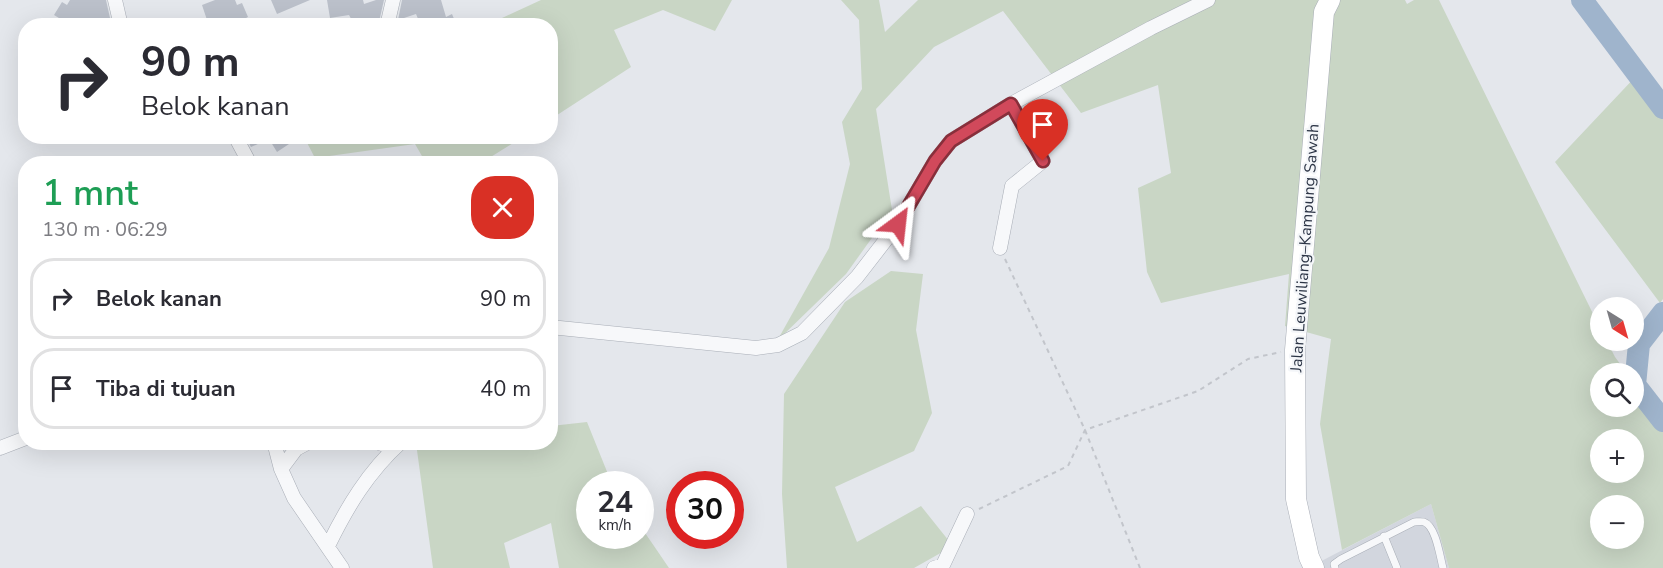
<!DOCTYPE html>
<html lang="id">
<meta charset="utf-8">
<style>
:root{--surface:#fff;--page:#f7f7f7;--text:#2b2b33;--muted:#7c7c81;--line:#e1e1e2}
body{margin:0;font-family:"Nunito Sans",sans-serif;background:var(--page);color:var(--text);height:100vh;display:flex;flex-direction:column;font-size:22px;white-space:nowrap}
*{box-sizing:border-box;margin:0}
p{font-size:20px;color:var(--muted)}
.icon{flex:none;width:33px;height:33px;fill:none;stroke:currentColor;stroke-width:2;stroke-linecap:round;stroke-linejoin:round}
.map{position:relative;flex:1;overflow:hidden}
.side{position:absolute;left:18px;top:156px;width:540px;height:294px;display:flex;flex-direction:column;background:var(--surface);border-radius:24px;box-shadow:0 6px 24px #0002}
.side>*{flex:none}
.guide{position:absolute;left:18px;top:18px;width:540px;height:126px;border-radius:24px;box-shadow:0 6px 24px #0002;background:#fff;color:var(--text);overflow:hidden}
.needle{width:39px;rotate:143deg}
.controls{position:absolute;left:1590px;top:297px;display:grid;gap:12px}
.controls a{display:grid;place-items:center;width:54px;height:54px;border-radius:50%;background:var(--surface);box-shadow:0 6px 24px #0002;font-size:30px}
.speed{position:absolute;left:576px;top:471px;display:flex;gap:12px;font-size:30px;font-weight:700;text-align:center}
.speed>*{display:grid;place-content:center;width:78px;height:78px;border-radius:50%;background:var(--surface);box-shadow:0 6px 24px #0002;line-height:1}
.speed small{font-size:15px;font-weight:400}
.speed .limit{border:9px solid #d22;background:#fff;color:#111}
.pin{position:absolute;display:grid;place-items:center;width:51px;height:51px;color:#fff;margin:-62px -26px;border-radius:50% 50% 50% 0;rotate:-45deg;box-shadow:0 0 6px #0007}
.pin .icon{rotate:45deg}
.me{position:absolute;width:66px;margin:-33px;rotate:30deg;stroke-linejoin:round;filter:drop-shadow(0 0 4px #0008)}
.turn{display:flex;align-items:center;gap:21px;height:126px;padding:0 24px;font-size:27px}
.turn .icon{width:78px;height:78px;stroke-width:2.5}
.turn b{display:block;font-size:42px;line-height:51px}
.round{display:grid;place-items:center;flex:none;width:63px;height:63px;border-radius:24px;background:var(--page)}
.head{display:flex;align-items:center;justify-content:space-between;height:102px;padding:0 24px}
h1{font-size:36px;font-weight:600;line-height:45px;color:#1e9e55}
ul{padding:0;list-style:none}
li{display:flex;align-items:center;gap:18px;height:81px;margin:0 12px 9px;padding:0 12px;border:3px solid var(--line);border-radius:24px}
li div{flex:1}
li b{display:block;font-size:22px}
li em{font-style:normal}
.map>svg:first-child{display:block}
.built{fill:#d2d6de}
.green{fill:#c9d6c5;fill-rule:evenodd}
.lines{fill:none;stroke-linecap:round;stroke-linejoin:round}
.river{stroke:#9fb4cc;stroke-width:22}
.building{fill:#bbc0ca}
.lane-casing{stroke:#a9aeb7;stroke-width:8}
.street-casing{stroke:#a9aeb7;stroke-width:15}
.secondary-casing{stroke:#a9aeb7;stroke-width:21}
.path{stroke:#c2c5cb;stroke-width:2;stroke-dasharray:4.5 4.5;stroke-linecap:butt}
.lane{stroke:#f7f8fa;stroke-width:7}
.street{stroke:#f7f8fa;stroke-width:14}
.secondary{stroke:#fff;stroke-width:20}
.route-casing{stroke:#882f3b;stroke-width:15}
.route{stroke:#d1495b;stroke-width:10}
.labels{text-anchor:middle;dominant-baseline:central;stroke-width:4.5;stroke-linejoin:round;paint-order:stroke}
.street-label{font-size:16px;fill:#2b3445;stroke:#f4f6f9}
</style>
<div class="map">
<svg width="1663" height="568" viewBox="0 0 1663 568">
<rect width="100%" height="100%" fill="#e4e7ec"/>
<path class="built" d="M1431,504l18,64h-141z"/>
<path class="green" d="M541,0h191l-17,31 -52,-21 -49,20 17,37 -80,52 -1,-93 -63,-1z
M841,0h38l6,32 33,-32h487l2,4 7,-4h25l161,328v12l7,1 8,16 12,16 -27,1v32h34v-24l29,41v145h-214l-18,-64 -89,46 -22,-126 11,-85 -46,-13 4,-52 -128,29 -14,-31 -9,-84 33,-15 -13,-88 -77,28 -78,-102 -69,36 -58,62 16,101 -46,64 -69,67 52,-93 21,-84 -8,-42 20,-33 -3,-69zM1600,440h34v32h-34zM1600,506h34v32h-34z
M1638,74l25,37v188l-3,4 -105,-141z
M304,137h219l-42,26h-55l-11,-19 -100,14z
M891,271l32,3 -7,56 16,83 -18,38 -79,36 22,55 64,-36 32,40 -39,22h-127l-5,-74 2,-100 61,-92z
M587,422l25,62h-22v52h50l1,-9 28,41h-110l-8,-45 -47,20 6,25h-77l-17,-125 134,-1 1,-16z"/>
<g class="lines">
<path class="river" d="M1582,0l81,108
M1663,313l-24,31 -4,41 28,36"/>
</g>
<path class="building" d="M70,0h36l4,18 -11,3 -3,5h-24l-18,-11 8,-13 5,3z
M215,0h20l2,5 5,-2 6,14 -10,5 -1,-2 -17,6h-11l-7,-21z
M271,0h39l-33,14z
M327,0h36l1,4 12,-4h8l-6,26h-23l-6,-11 -19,3z
M402,0h39l5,17 6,-3 5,12h-36l-5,-12 -18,6z
M245,136h39l5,8 -12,8 -8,-13 -18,8z"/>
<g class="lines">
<g class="lane-casing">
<path id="lane" d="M1384,536l13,32
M1335,568l-1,-4 7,-5 73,-37c2,0 9,-1 10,0 12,4 16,35 19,46"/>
</g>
<g class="street-casing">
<path id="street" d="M115,0l6,26
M387,26l6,-26
M235,136l15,28
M1000,248l12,-62 31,-25 -32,-57
M550,327l206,21 22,-3 24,-12 55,-56 41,-53 37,-63 16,-20 60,-37 140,-76 57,-28
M274,442l7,27 13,29 48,70
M376,442l18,6
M0,448l26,-10
M281,469l15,-20 13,-7
M328,546c19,-39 40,-74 73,-104
M934,568l9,-3 24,-51"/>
</g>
<g class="secondary-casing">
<path id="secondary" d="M1314,568l-5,-11 -13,-58 -1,-149 29,-338 6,-12"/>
</g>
<path class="path" d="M1005,259l80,171 55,138
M979,509l89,-43 17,-36 113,-39 50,-32 33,-7"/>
<use href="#lane" class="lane"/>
<use href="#street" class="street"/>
<use href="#secondary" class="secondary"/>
</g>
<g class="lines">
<g class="route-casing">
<path id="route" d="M898,224l37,-63 16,-20 60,-37 32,57"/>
</g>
<use href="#route" class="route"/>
</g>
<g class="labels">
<g class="street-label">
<text transform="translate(1305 248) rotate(-86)">Jalan Leuwiliang–Kampung Sawah</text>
</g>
</g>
</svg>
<div class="controls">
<a><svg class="needle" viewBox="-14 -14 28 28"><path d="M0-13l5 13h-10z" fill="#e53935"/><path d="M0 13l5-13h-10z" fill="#7c7c81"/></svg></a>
<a><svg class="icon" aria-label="search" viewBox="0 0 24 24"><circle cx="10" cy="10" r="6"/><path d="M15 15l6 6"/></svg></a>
<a>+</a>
<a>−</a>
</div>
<div class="speed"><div>24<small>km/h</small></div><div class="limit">30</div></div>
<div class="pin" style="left:1043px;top:161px;background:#d93025"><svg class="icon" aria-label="arrive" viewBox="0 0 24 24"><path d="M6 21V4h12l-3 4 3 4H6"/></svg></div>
<svg class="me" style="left:898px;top:224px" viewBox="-20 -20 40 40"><path d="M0-17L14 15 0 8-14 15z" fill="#d1495b" stroke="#fff" stroke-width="4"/></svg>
<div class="guide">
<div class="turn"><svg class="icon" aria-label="right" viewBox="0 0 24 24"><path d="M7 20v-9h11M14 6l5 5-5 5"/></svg><div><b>90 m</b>Belok kanan</div></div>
</div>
<section class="side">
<div class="head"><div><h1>1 mnt</h1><p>130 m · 06:29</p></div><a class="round" style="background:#d93025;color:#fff"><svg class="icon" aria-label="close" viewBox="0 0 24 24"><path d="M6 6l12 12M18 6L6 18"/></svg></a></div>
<ul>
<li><svg class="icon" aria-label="right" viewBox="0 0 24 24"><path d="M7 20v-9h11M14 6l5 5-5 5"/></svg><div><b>Belok kanan</b></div><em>90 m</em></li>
<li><svg class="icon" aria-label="arrive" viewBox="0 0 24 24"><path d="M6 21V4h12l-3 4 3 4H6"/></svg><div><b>Tiba di tujuan</b></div><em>40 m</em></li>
</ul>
</section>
</div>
